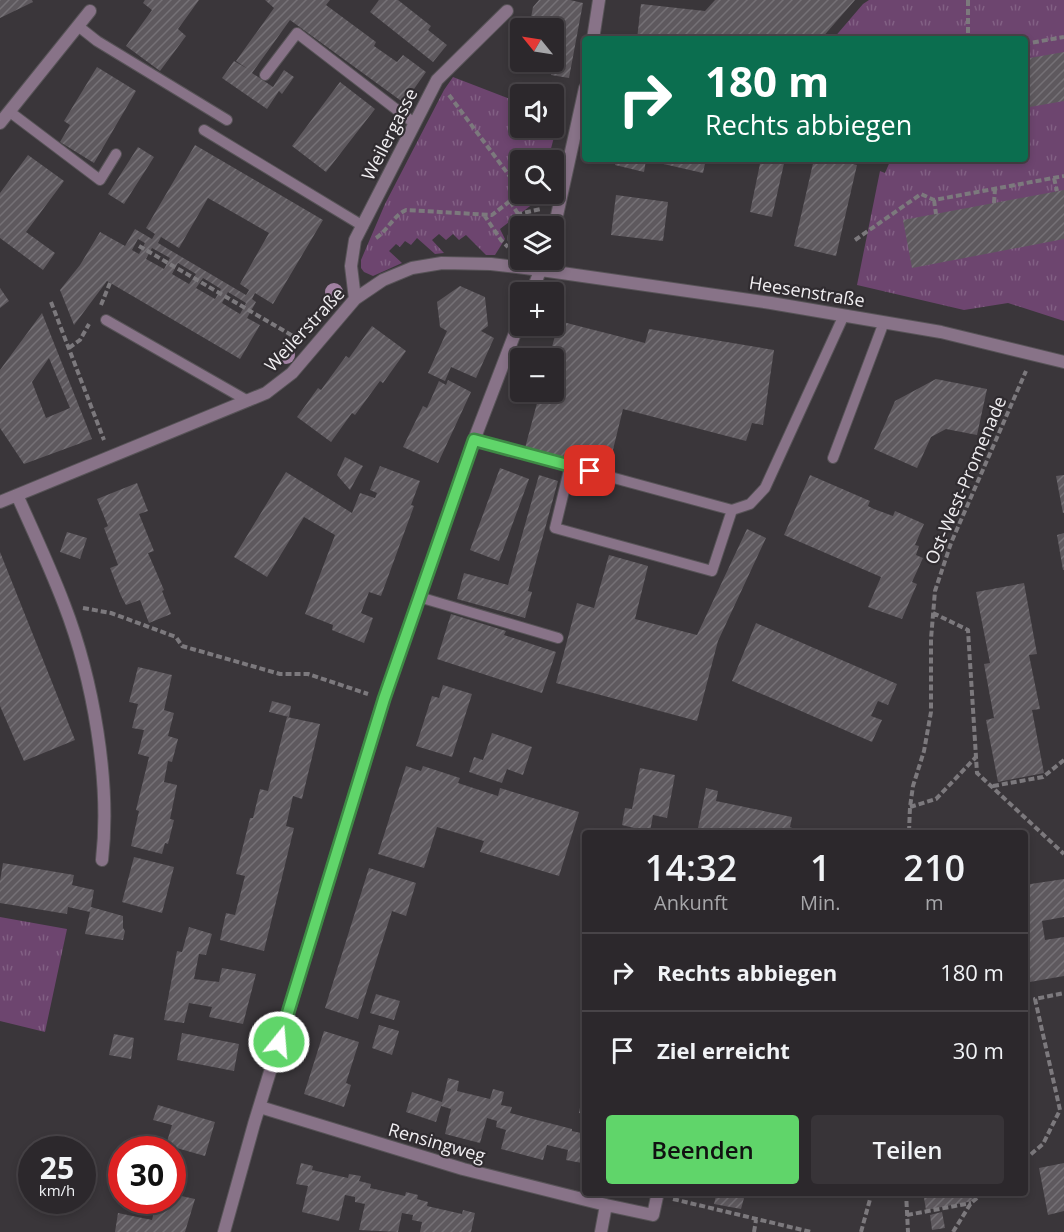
<!DOCTYPE html>
<html lang="de">
<meta charset="utf-8">
<style>
:root{--surface:#2c282c;--page:#383438;--text:#f1f3f6;--muted:#a6a6a9;--line:#484448;--accent:#60d56a}
body{margin:0;font-family:"Open Sans",sans-serif;background:var(--page);color:var(--text);height:100vh;display:flex;flex-direction:column;font-size:22px;white-space:nowrap}
*{box-sizing:border-box;margin:0}
p{font-size:20px;color:var(--muted)}
.icon{flex:none;width:33px;height:33px;fill:none;stroke:currentColor;stroke-width:2;stroke-linecap:round;stroke-linejoin:round}
.map{position:relative;flex:1;overflow:hidden}
.side{position:absolute;left:582px;top:830px;width:446px;height:366px;display:flex;flex-direction:column;background:var(--surface);border-radius:6px;box-shadow:0 3px 9px #0003,0 0 0 2px var(--line)}
.side>*{flex:none}
.hud{position:absolute;left:582px;top:36px;width:446px;height:126px;border-radius:6px;box-shadow:0 3px 9px #0003,0 0 0 2px var(--line);background:#0b6e4f;color:#fff;overflow:hidden}
.needle{width:39px;rotate:300deg}
.fabs{position:absolute;left:510px;top:18px;display:grid;gap:12px}
.fabs a{display:grid;place-items:center;width:54px;height:54px;border-radius:6px;background:var(--surface);box-shadow:0 3px 9px #0003,0 0 0 2px var(--line);font-size:30px}
.speed{position:absolute;left:18px;top:1136px;display:flex;gap:12px;font-size:30px;font-weight:700;text-align:center}
.speed>*{display:grid;place-content:center;width:78px;height:78px;border-radius:50%;background:var(--surface);box-shadow:0 3px 9px #0003,0 0 0 2px var(--line);line-height:1}
.speed small{font-size:15px;font-weight:400}
.speed .limit{border:9px solid #d22;background:#fff;color:#111}
.pin{position:absolute;display:grid;place-items:center;width:51px;height:51px;color:#fff;margin:-26px;border-radius:12px;box-shadow:0 3px 9px #0006}
.me{position:absolute;width:66px;margin:-33px;rotate:17deg;stroke-linejoin:round;filter:drop-shadow(0 0 4px #0008)}
.turn{display:flex;align-items:center;gap:21px;height:126px;padding:0 24px;font-size:27px}
.turn .icon{width:78px;height:78px;stroke-width:2.5}
.turn b{display:block;font-size:42px;line-height:51px}
.eta{display:flex;justify-content:space-evenly;align-items:center;height:102px;text-align:center}
.eta b{font-size:36px;font-weight:600;line-height:42px}
.primary-button{display:flex;gap:12px;margin-top:auto;padding:12px 24px}
.primary-button a{flex:1;height:69px;border-radius:6px;background:var(--accent);color:#111;font-size:24px;font-weight:600;line-height:69px;text-align:center}
.primary-button a+a{background:var(--page);color:var(--text)}
ul{padding:0;list-style:none}
li{display:flex;align-items:center;gap:18px;height:78px;padding:0 24px;border-top:2px solid var(--line)}
li div{flex:1}
li b{display:block;font-size:22px}
li em{font-style:normal}
.map>svg:first-child{display:block}
.grass{fill:url(#grass-tufts)}
.building{fill:url(#building-hatch);fill-rule:evenodd}
.lines{fill:none;stroke-linecap:round;stroke-linejoin:round}
.service-casing{stroke:#575357;stroke-width:12}
.minor-casing{stroke:#575357;stroke-width:14}
.path{stroke:#7c797d;stroke-width:4;stroke-dasharray:6 3;stroke-linecap:butt}
.service{stroke:#887388;stroke-width:10}
.minor{stroke:#887388;stroke-width:12}
.tree{fill:#a181a2}
.route-casing{stroke:#3e8a45;stroke-width:15}
.route{stroke:#60d56a;stroke-width:10}
.labels{text-anchor:middle;dominant-baseline:central;stroke-width:4.5;stroke-linejoin:round;paint-order:stroke}
.street-label{font-size:18px;fill:#f0eef1;stroke:#302c30}
</style>
<div class="map">
<svg width="1064" height="1232" viewBox="0 0 1064 1232">
<defs>
<pattern id="grass-tufts" width="24" height="20" patternUnits="userSpaceOnUse" patternTransform="scale(1.5)"><rect width="24" height="20" fill="#6d456f"/><path d="M3 7l-1-3M5 7V3M7 7l1-3M15 17l-1-3M17 17v-4M19 17l1-3" fill="none" stroke="#826084"/></pattern>
<pattern id="building-hatch" width="6" height="6" patternUnits="userSpaceOnUse" patternTransform="scale(1.5)"><rect width="6" height="6" fill="#5e595e"/><path d="M-1 1l2-2M0 6l6-6M5 7l2-2" fill="none" stroke="#757176"/></pattern>
</defs>
<rect width="100%" height="100%" fill="#3a363a"/>
<path class="grass" d="M869,0h195v321l-56,-18 -44,7 -107,-25 23,-114 5,2 6,-14h133v-120h-191l30,-35z
M453,77l67,26v25h34v-12l5,2 -11,42h-28v34h20l-2,6 -38,29 5,10 -10,16h-9l-20,-20 -7,5 -6,-6 -7,6 -7,-6 -7,6 12,13 -9,1 -18,-16 -6,7 -6,-4 -5,6 -4,-3 -7,7 13,12 -29,13 -9,-4 -3,-4v-8l24,-56 59,-114z
M0,917l67,12 -22,103 -45,-11z"/>
<path class="building" d="M0,0h32l1,2 -33,16z
M145,0h54l-21,29 8,7 -26,35 -34,-25 26,-36 -9,-7z
M265,0h65l-4,5 50,37 -2,4 23,16 6,-7 23,17 -22,31 -114,-83 -38,53 21,14 11,-17 10,7 -12,17 -3,-3 -12,18 -45,-31 12,-17 14,8 -12,-8 38,-53z
M379,0h19l33,26 -3,4 19,15 -14,17 -63,-50z
M539,0h31l13,3 -14,75 -18,-3 1,-9 -21,-3 23,-1v-34h-25l4,-21z
M715,0h140l-34,39h-184l4,-35 64,7z
M1064,52v49l-40,7v-49z
M97,67l39,24 -42,72 -34,-21 10,-17 -6,-4z
M340,82l35,27 -49,63 -34,-26z
M195,145l128,75 -50,84 -18,-11 -3,6 4,3 -9,16 13,7 -20,34 -133,-78 -33,44 -14,-35 20,-25 20,-33 25,14 10,-17 17,10 3,-5 -9,-6zM208,198l61,35 -29,51 9,6 -3,5 -88,-52 3,-6 18,11zM138,239l7,4 -6,11 -7,-4zM152,248l18,10 -6,11 -18,-10zM178,263l18,11 -7,10 -17,-10zM203,278l18,11 -6,10 -19,-11zM228,292l18,11 -6,11 -18,-11z
M138,147l16,10 -30,47 -16,-10z
M28,155l36,26 -38,51 29,21 -12,17 -43,-32v-45z
M617,159h89l-3,14 -57,-13 -2,12 -29,-7z
M761,159h24l-13,58 -22,-5z
M814,159h19l24,6 -21,91 -42,-10z
M1064,190v49l-152,29 -9,-48z
M616,195l52,7 -5,39 -52,-6z
M460,286l25,11 3,29 -7,5 13,7 -18,40 -25,-11 -6,14 -17,-8 19,-42 -7,-4 -3,-25z
M0,288l9,13 -9,7z
M42,313l50,126 -68,25 -24,-36v-58zM49,358l21,50 -24,10 -14,-36z
M559,321l86,22 4,-14 125,21 -11,75 -11,-2 -6,18 -123,-32 -15,61 -83,-22 15,-56h14v-34h-5z
M372,326l34,25 -23,32 -3,-2 -25,34 -3,-2 -21,29 -34,-25 21,-29 3,2 25,-34 3,2z
M936,379l51,10 -10,46 -31,-6 -15,8 -14,31 -43,-19 21,-48z
M448,380l23,12 -33,71 -35,-16 20,-41 4,2 12,-27 7,4z
M345,457l18,9 -13,24 -13,-15z
M380,466l40,15 -9,24 3,1 -33,90 -12,-4 -8,21 12,5 -9,25 -32,-13 1,-5 -28,-11 30,-79 -31,-18 -37,60 -33,-20 52,-85 66,41 8,-20 15,5 2,-5 -7,-3z
M500,468l29,11 -30,82 -29,-11z
M539,475l19,6 -30,110 4,1 -7,26 -68,-19 7,-26 44,12z
M810,475l60,26 -2,5 6,3 19,7 2,-5 29,13 -9,21 4,1 -3,9 7,3 -11,24 5,2 -15,35 -34,-12 13,-30 -97,-42z
M1064,475v38h-1l-7,-37z
M137,483l11,28 -9,3 15,37 -6,2 16,37 -2,1 9,23 -22,9 -9,-23 -14,5 -5,-9 -11,-28 8,-3 -14,-37 4,-2 -11,-27z
M747,529l19,9 -48,103 -21,80 -141,-38 21,-80 17,5 15,-53 39,11 -13,53 62,16z
M67,532l20,6 -7,21 -20,-7z
M1064,533v37h-1l-6,-35z
M0,552l75,188 -51,21 -24,-55z
M1024,583l13,71 -8,1 11,54 -8,1 12,63 -46,9 -12,-62 8,-2 -10,-54 6,-1 -14,-71z
M451,614l55,17 -2,4 52,17 -14,41 -105,-34z
M756,623l141,61 -9,21 -10,-4 -7,15 11,4 -10,22 -140,-61z
M138,667l34,8 -8,35 10,3 -6,23 10,3 -6,23 -4,-1 -4,21 13,3 -7,34 4,1 -6,24 -3,-1 -3,11 -31,-8 8,-35 -3,-1 13,-53 -11,-3 6,-24 -12,-2 6,-24 -9,-2z
M443,685l29,9 -20,63 -36,-11 16,-50 7,2z
M272,701l19,5 -2,11 -20,-5z
M287,717l33,7 -18,75 -9,-3 -7,30 8,2 -30,123 -44,-11 6,-27 9,2 10,-39 -9,-2 14,-56h3l7,-29 8,2z
M492,733l40,14 -9,28 -16,-6 -5,14 -33,-11 5,-15 9,3z
M406,766l15,5 2,-5 37,12 -2,5 40,13 2,-8 79,24 -20,64 -79,-24 4,-11 -47,-14 -13,41 -46,-14z
M640,768l35,7 -8,43 -14,-3 -3,17 -28,-7 3,-17 7,1z
M706,788l12,3 -2,10 76,16 -2,10 4,2v3h-75l-21,-4z
M134,857l40,10 -12,46 -40,-11z
M3,863l71,12 -2,10 22,5 -3,17 32,9v12l2,3 -2,9 -38,-6 5,-22 -22,-5 -1,7 -67,-11v-22z
M369,868l47,15 -10,33 -14,-5 -34,108 -33,-11z
M1064,879v38l-22,4 3,19 19,-3v39l-40,7v-98z
M189,927l23,7 -6,21 -7,-1 -5,25 25,3 3,-14 34,6 -13,50 -34,-7 3,-10 -23,-4 -5,20 -20,-3 13,-69 5,1z
M376,994l24,7 -6,19 -24,-7z
M379,1025l20,6 -7,24 -20,-7z
M324,1031l35,11 -13,41 5,2 -7,22 -40,-13z
M182,1033l57,11 -5,27 -57,-11z
M114,1034l20,4 -3,21 -22,-4z
M448,1078l11,3 -2,10 33,8 3,-10 11,3 -3,13 11,2 -2,6 62,16v2l13,3 -3,29 -16,-3 2,-10 -21,-5 -4,15 -42,-11 5,-19 -10,-3 1,-6 -10,-3 -7,25 -35,-9 6,-25 -10,-3 -5,16 -30,-10 6,-20 30,10z
M584,1086h1v28l-6,-1z
M158,1105l57,17 -10,34 -39,-11 6,-20 -19,-5z
M301,1163l12,3 -1,4 36,8 1,-4 12,2 -2,5 12,3 -1,4 35,8 1,-4 12,3 -1,4 11,3 -1,4 35,8 1,-4 12,3 -4,19h-51l2,-10 -10,-2 1,-5 -11,-2 -4,19 -39,-2 6,-26 -10,-2v-5l-10,-2 -6,26 -37,-9 6,-26 -12,-2z
M1064,1163v48l-16,4 -9,-47z
M717,1192h22l-1,5 6,1 -3,11 -27,-5z
M923,1192h49l1,9 -47,9z
M172,1194l23,5 -10,33h-70l3,-19 34,7 5,-20h15z
M942,1212l3,16 -13,2 -2,-15z"/>
<g class="lines">
<g class="service-casing">
<path id="service" d="M78,26l19,15 130,79
M265,75l32,-42 117,90
M10,112l90,68 16,-26
M204,130l159,96
M106,320l142,81
M474,440l258,70 18,-6 15,-16 79,-173
M833,458l51,-136
M570,466l-15,62 157,43 20,-61
M419,597l139,41"/>
</g>
<g class="minor-casing">
<path id="minor" d="M593,39l6,-39
M0,123l90,-112
M554,229l31,-141
M532,292l12,-32
M355,299l-4,-33 4,-26 82,-160 70,-69
M17,495c16,36 33,72 47,109 29,75 47,177 38,256
M0,502l266,-109 26,-20 63,-74 28,-19 29,-12 30,-5 49,1 50,6 230,33 170,29 123,30
M260,1107l203,62 143,36
M224,1232l30,-108 130,-425 90,-259 46,-120
M601,1232l5,-27 47,10 5,-23"/>
</g>
<path class="path" d="M968,0v39
M1024,44l40,-7
M449,95l71,95
M1054,178l3,13
M934,200l2,14
M994,203l1,-14
M518,214l-8,-13 10,-8
M484,215l17,25 7,7
M376,238c12,-8 17,-22 30,-28l86,5 18,-14
M855,240l66,-46 13,6 130,-24
M139,246l159,93
M511,250c-3,-16 -1,-22 7,-36l23,-5
M51,302l53,138
M101,305l9,-22
M69,348l11,-8 9,-16
M83,608l28,5 65,24 6,9 98,28h28l60,20
M933,613l35,17 9,143 87,81
M993,786l50,-9 21,-17
M910,807l26,-8 40,-42
M909,832l1,-25 3,-21 11,-35 7,-39v-73l4,-48 16,-48 75,-172
M1024,1160l19,-16 17,-34 -25,-111 29,-6
M906,1192l2,40
M673,1199l138,33
M907,1215l64,-12
M754,1232l2,-12
M861,1232l11,-40
M953,1232l18,-29 13,-11"/>
<use href="#service" class="service"/>
<use href="#minor" class="minor"/>
</g>
<g class="tree">
<circle cx="334" cy="292" r="9"/>
<circle cx="286" cy="355" r="9"/>
</g>
<g class="lines">
<g class="route-casing">
<path id="route" d="M279,1042l105,-343 90,-259 116,31"/>
</g>
<use href="#route" class="route"/>
</g>
<g class="labels">
<g class="street-label">
<text transform="translate(389 134) rotate(-63)">Weilergasse</text>
<text transform="translate(807 291) rotate(9)">Heesenstraße</text>
<text transform="translate(304 329) rotate(-47)">Weilerstraße</text>
<text transform="translate(965 480) rotate(-67)">Ost-West-Promenade</text>
<text transform="translate(437 1142) rotate(16)">Rensingweg</text>
</g>
</g>
</svg>
<div class="fabs">
<a><svg class="needle" viewBox="-14 -14 28 28"><path d="M0-13l5 13h-10z" fill="#e53935"/><path d="M0 13l5-13h-10z" fill="#a6a6a9"/></svg></a>
<a><svg class="icon" aria-label="sound" viewBox="0 0 24 24"><path d="M4 9h4l5-4v14l-5-4H4zM17 9q2 3 0 6"/></svg></a>
<a><svg class="icon" aria-label="search" viewBox="0 0 24 24"><circle cx="10" cy="10" r="6"/><path d="M15 15l6 6"/></svg></a>
<a><svg class="icon" aria-label="layers" viewBox="0 0 24 24"><path d="M12 4l9 5-9 5-9-5zM3 14l9 5 9-5"/></svg></a>
<a>+</a>
<a>−</a>
</div>
<div class="speed"><div>25<small>km/h</small></div><div class="limit">30</div></div>
<div class="pin" style="left:590px;top:471px;background:#d93025"><svg class="icon" aria-label="arrive" viewBox="0 0 24 24"><path d="M6 21V4h12l-3 4 3 4H6"/></svg></div>
<svg class="me" style="left:279px;top:1042px" viewBox="-20 -20 40 40"><circle r="17" fill="#60d56a" stroke="#fff" stroke-width="3"/><path d="M0-11L8 9 0 5-8 9z" fill="#fff"/></svg>
<div class="hud">
<div class="turn"><svg class="icon" aria-label="right" viewBox="0 0 24 24"><path d="M7 20v-9h11M14 6l5 5-5 5"/></svg><div><b>180 m</b>Rechts abbiegen</div></div>
</div>
<section class="side">
<div class="eta">
<div><b>14:32</b><p>Ankunft</p></div>
<div><b>1</b><p>Min.</p></div>
<div><b>210</b><p>m</p></div>
</div>
<ul>
<li><svg class="icon" aria-label="right" viewBox="0 0 24 24"><path d="M7 20v-9h11M14 6l5 5-5 5"/></svg><div><b>Rechts abbiegen</b></div><em>180 m</em></li>
<li><svg class="icon" aria-label="arrive" viewBox="0 0 24 24"><path d="M6 21V4h12l-3 4 3 4H6"/></svg><div><b>Ziel erreicht</b></div><em>30 m</em></li>
</ul>
<div class="primary-button"><a>Beenden</a><a>Teilen</a></div>
</section>
</div>
